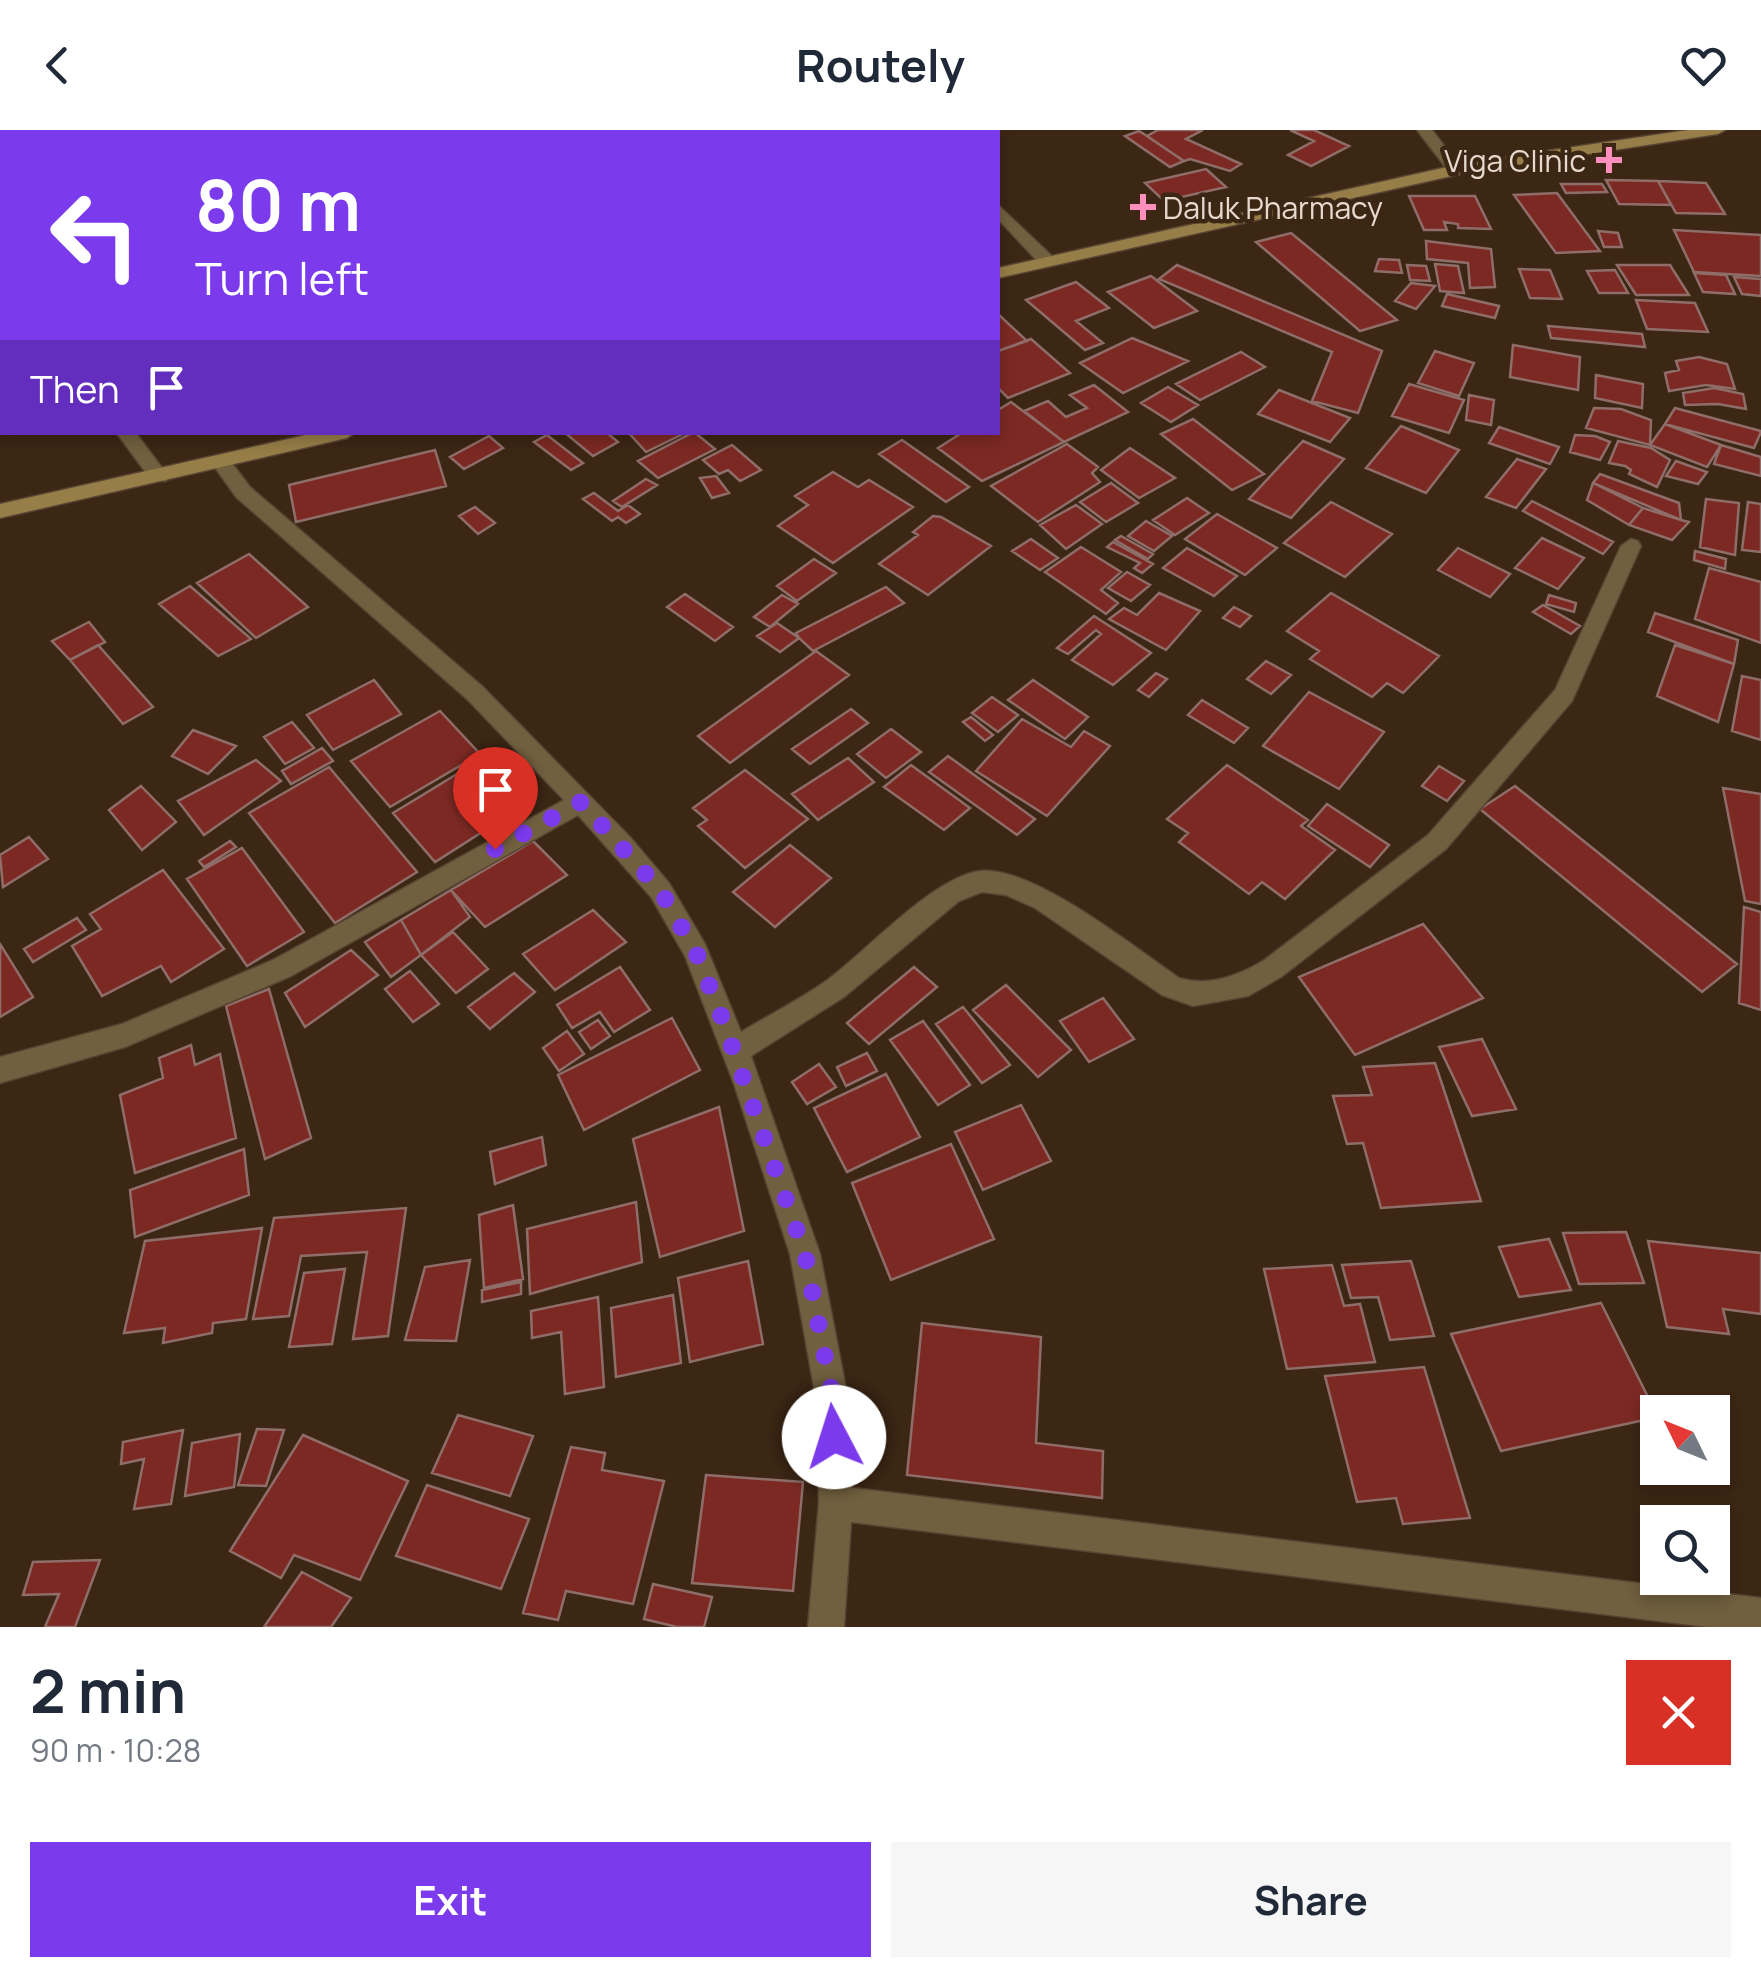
<!DOCTYPE html>
<meta charset="utf-8">
<style>
:root{--surface:#fff;--page:#f6f6f7;--text:#1f2937;--muted:#747a83;--accent:#7c3aed}
body{margin:0;font-family:Manrope,sans-serif;background:var(--page);color:var(--text);height:100vh;display:flex;flex-direction:column;font-size:38px;white-space:nowrap}
*{box-sizing:border-box;margin:0}
p{font-size:32px;color:var(--muted)}
.icon{flex:none;width:55px;height:55px;fill:none;stroke:currentColor;stroke-width:2;stroke-linecap:round;stroke-linejoin:round}
.map{position:relative;height:1497px;overflow:hidden}
.sheet{display:flex;flex-direction:column;background:var(--surface);flex:1}
.sheet>*{flex:none}
.banner{position:absolute;left:0px;top:0px;width:1000px;height:305px;box-shadow:0 5px 15px #0003;background:#7c3aed;color:#fff;overflow:hidden}
.needle{width:65px;rotate:313deg}
.controls{position:absolute;left:1640px;top:1265px;display:grid;gap:20px}
.controls a{display:grid;place-items:center;width:90px;height:90px;border-radius:0px;background:var(--surface);box-shadow:0 5px 15px #0003;font-size:50px}
.pin{position:absolute;display:grid;place-items:center;width:85px;height:85px;color:#fff;margin:-102px -42px;border-radius:50% 50% 50% 0;rotate:-45deg;box-shadow:0 0 10px #0007}
.pin .icon{rotate:45deg}
.me{position:absolute;width:110px;margin:-55px;rotate:355deg;stroke-linejoin:round;filter:drop-shadow(0 0 8px #0008)}
.turn{display:flex;align-items:center;gap:35px;height:210px;padding:0 30px;font-size:45px}
.turn .icon{width:130px;height:130px;stroke-width:2.5}
.turn b{display:block;font-size:70px;line-height:85px}
.then{display:flex;align-items:center;height:95px;padding:0 30px;background:#0003;gap:20px;font-size:38px}
.round{display:grid;place-items:center;flex:none;width:105px;height:105px;border-radius:0px;background:var(--page)}
.head{display:flex;align-items:center;justify-content:space-between;height:170px;padding:0 30px}
h1{font-size:60px;font-weight:700;line-height:75px}
.button{display:flex;gap:20px;margin-top:auto;padding:20px 30px}
.button a{flex:1;height:115px;border-radius:0px;background:var(--accent);color:#fff;font-size:40px;font-weight:700;line-height:115px;text-align:center}
.button a+a{background:var(--page);color:var(--text)}
header{display:flex;justify-content:space-between;align-items:center;height:130px;padding:0 30px;background:var(--surface);font-size:45px;font-weight:700}
.map>svg:first-child{display:block}
.building{fill:#7c2923;stroke:#8f6d68;stroke-width:2.5}
.lines{fill:none;stroke-linecap:round;stroke-linejoin:round}
.minor-casing{stroke:#574332;stroke-width:3}
.secondary-casing{stroke:#574332;stroke-width:3}
.minor{fill:#71603f;fill-rule:evenodd}
.secondary{fill:#977d47;fill-rule:evenodd}
.route{stroke:#7c3aed;stroke-width:18;stroke-dasharray:0 32.4}
.poi-dot{fill:#fe8ebd;stroke:#3c2614;stroke-width:4}
.labels{text-anchor:middle;dominant-baseline:central;stroke-width:9;stroke-linejoin:round;paint-order:stroke}
.far-poi-label{font-size:30px;fill:#e7d9ce;stroke:#3c2614;text-anchor:end}
</style>
<header><svg class="icon" aria-label="back" viewBox="0 0 24 24"><path d="M15 5l-7 7 7 7"/></svg>Routely<svg class="icon" aria-label="heart" viewBox="0 0 24 24"><path d="M12 20l-8-8c-3-5 5-10 8-4 3-6 11-1 8 4z"/></svg></header>
<div class="map">
<svg width="1761" height="1497" viewBox="0 0 1761 1497">
<rect width="100%" height="100%" fill="#3c2614"/>
<path class="building" d="M1158,0h45l-17,9 55,25 -11,7 -40,-12 -6,2 -37,-25z
M1290,0h24l35,16 -38,20 -23,-11 26,-14z
M1139,1l8,5 37,25 -14,6 -45,-31z
M1206,39l20,18 -62,14 -19,-18z
M1606,50l52,1 13,24 -52,-1z
M1658,51l48,2 19,31 -49,-1z
M1561,54h41l5,8 -41,1z
M1557,63l43,58 -44,2 -42,-58z
M1409,66h66l16,33 -33,-1v-4l-14,-2 3,8h-23z
M1674,100l87,5v41l-67,-4z
M1598,101l20,2 4,14h-18z
M1291,103l106,87 -37,11 -104,-89z
M1426,111l65,8 4,38 -25,1 -2,-25 -41,-4z
M1379,129l20,1 3,13 -27,-2z
M1435,134l23,2 6,27 -24,-2z
M1177,135l205,86 -24,62 -46,-12 20,-49 -173,-73z
M1407,135l19,1 4,15 -20,-1z
M1617,135h53l19,30h-53z
M1519,139l31,1 12,29 -32,-1z
M1615,140l13,23h-29l-12,-22z
M1694,143l32,2 9,19 -32,-2z
M1151,146l46,35 -43,17 -46,-36z
M1734,147l27,2v17l-19,-2z
M1076,152l33,26 -33,13 27,22 -18,7 -59,-50z
M1411,153l24,3 -19,23 -21,-8z
M1447,164l52,12 -4,12 -53,-12z
M1636,170l59,3 13,29 -61,-3z
M998,184l29,27 -29,10z
M1548,196l94,8 3,13 -94,-9z
M1132,208l56,23 -65,32 -43,-30z
M1031,209l39,34 -62,25 -10,-10v-37z
M1513,215l67,12 -2,33 -68,-13z
M1435,221l39,12 -15,33 -41,-13z
M1241,222l24,15 -65,33 -24,-16z
M1699,227l28,7 8,25 -29,-4 -37,6 -4,-18 14,-3 -3,-9z
M1596,245l47,9 -1,24 -47,-10z
M1409,254l55,16 -15,33 -57,-17z
M1094,255l34,27 -64,30 -40,-31 24,-10 18,16 21,-9 -17,-13z
M1168,257l30,18 -27,17 -30,-19z
M1714,258l29,6 3,15 -28,-5 -33,1 -2,-12z
M1279,260l71,28 -20,24 -72,-28z
M1469,265l25,5 -3,25 -25,-5z
M1011,272l53,40 -82,39 -44,-33 25,-16h35v-22z
M1594,278l27,1 30,11 -1,25 -64,-17z
M1675,278l86,23v1l-7,16 -89,-24z
M1193,289l71,55 -32,16 -71,-56z
M1665,294l56,21 -14,22 -57,-22z
M1401,296l58,24 -33,43 -60,-25z
M1499,297l60,20 -9,17 -61,-21z
M564,302h42l12,10 -25,14z
M628,302h59l-41,20z
M694,302l21,17 -57,29 -20,-17z
M547,305l36,28 -12,7 -37,-28z
M1575,305l20,1 15,6 -10,18 -30,-8z
M489,306l14,12 -39,21 -14,-12z
M902,310l67,47 -23,15 -67,-48z
M1303,311l41,18 -53,59 -42,-19z
M1618,311l33,7 19,12 -13,27 -28,-13 2,-4 -6,-4 -16,-3z
M1067,314l31,23 -6,6 8,9 -62,40 -47,-36z
M732,315l29,25 -21,11 -12,-11 -9,4 -16,-14z
M1721,315l40,12v19l-47,-12z
M1130,318l45,30 -36,20 -38,-28z
M435,320l11,36 -150,36 -7,-37z
M1517,329l29,10 -30,39 -30,-11z
M1676,331l31,11 -9,12 -32,-8z
M833,342l25,15 11,-7 44,27 -80,56 -55,-37 30,-21 -13,-9z
M1600,344l79,29 2,17 -88,-37z
M716,346l13,17 -17,5 -12,-20z
M646,349l11,6 -35,22 -9,-6z
M1111,353l27,20 -32,19 -26,-20z
M1593,353l50,25 -14,17 -42,-25z
M594,363l24,18 10,-6 12,9 -14,9 -8,-6 -6,4 -29,-22z
M1187,368l22,15 -34,22 -22,-15z
M1706,369l33,4 -4,52 -35,-8z
M1532,371l81,41 -10,12 -80,-43z
M1331,372l61,32 -47,43 -61,-34z
M1748,372l13,2v48l-19,-2z
M1076,375l26,19 -36,25 -26,-24z
M475,377l20,16 -17,11 -19,-18z
M1643,378l38,12 8,2 -17,18 -43,-15z
M1217,384l60,34 -32,27 -60,-36z
M933,386l8,1 50,29 -63,49 -49,-31 39,-29 -5,-3z
M1146,391l26,15 -18,15 -26,-15z
M1121,406l32,18 -5,5 -33,-19z
M1542,408l42,20 -26,31 -43,-21z
M1031,409l27,19 -18,12 -28,-19z
M1113,412l40,22 -11,9 -8,-5 6,-5 -33,-16z
M1081,417l40,25 -20,18 17,13 -12,11 -61,-42z
M1187,418l50,28 -23,20 -51,-28z
M1458,418l52,26 -20,23 -52,-27z
M1695,421l31,8 -1,10 -31,-9z
M249,424l59,53 -52,31 -59,-55z
M814,429l22,14 -39,28 -20,-15z
M1709,438l52,14v61l-66,-24z
M1127,442l23,13 -19,16 -23,-13z
M190,456l61,53 -33,17 -59,-52z
M886,457l18,16 -91,48 -14,-13 -3,-5z
M1159,463l41,18 -34,39 -57,-31 15,-11 13,7z
M1331,463l108,63 -36,37 -16,-10 -15,14 -62,-38 9,-8 -32,-20z
M685,464l48,33 -18,14 -48,-34z
M782,465l16,9 -28,23 -16,-10z
M1549,465l27,8 -2,9 -28,-8z
M1543,475l37,21 -9,8 -38,-22z
M1234,477l17,9 -11,11 -17,-9z
M1655,483l83,27 -4,24 -86,-32z
M1094,486l57,37 -38,32 -41,-25 29,-26 -5,-4 -28,24 -11,-6z
M89,492l16,20 -35,18 -18,-19z
M777,493l22,15 -19,14 -23,-16z
M98,515l55,62 -30,17 -53,-64z
M1675,515l59,19 -16,58 -61,-26z
M816,521l33,24 -119,88 -32,-27z
M1266,531l25,14 -20,19 -24,-15z
M1156,543l11,6 -18,18 -11,-7z
M1742,546l19,4v60l-29,-9z
M374,550l27,34 -68,36 -26,-35z
M1033,550l55,37 -23,22 -57,-39z
M1309,562l75,40 -45,57 -76,-43z
M992,567l26,18 -20,17 -26,-19z
M1202,570l46,28 -14,15 -46,-28z
M851,579l17,14 -58,41 -18,-15z
M440,581l40,43 -90,53 -39,-46z
M971,587l22,18 -8,6 -22,-19z
M1022,589l49,28 13,-16 26,15 -63,70 -71,-45z
M292,592l22,26 -29,16 -21,-27z
M891,599l30,23 -35,26 -29,-24z
M193,600l43,16 -28,28 -36,-18z
M322,618l11,13 -42,23 -9,-13z
M948,626l87,63 -18,16 -88,-63z
M848,628l26,24 -56,38 -26,-26z
M256,630l25,21 -77,54 -26,-34z
M480,630l43,46 -88,56 -42,-49z
M911,635l59,43 -26,22 -60,-43z
M1227,635l81,55 -7,6 34,24 -50,49 -23,-17 -13,12 -70,-52 9,-9 -21,-14z
M1439,636l25,15 -17,20 -25,-15z
M329,637l88,105 -82,51 -86,-110z
M745,640l63,49 -63,49 -47,-42 9,-6 -14,-12z
M141,656l35,36 -34,28 -33,-40z
M1515,656l222,178 -35,28 -222,-183z
M1723,658l38,6v110l-16,-3z
M1327,674l62,41 -19,22 -62,-41z
M29,707l19,22 -45,28 -3,-32z
M230,711l6,6 -32,20 -5,-6z
M533,711l34,34 -82,52 -34,-37z
M790,715l41,33 -56,49 -42,-35z
M242,718l62,84 -57,34 -60,-87z
M163,740l61,79 -53,33 -10,-16 -59,30 -30,-50 29,-17 -11,-15z
M451,760l19,27 -49,38 -20,-35z
M1744,777l17,5v98l-22,-7z
M593,780l33,32 -71,48 -32,-36z
M77,788l9,12 -53,32 -9,-13z
M401,790l20,35 -30,22 -26,-35z
M1423,794l60,74 -128,57 -56,-78z
M453,802l35,37 -32,24 -35,-38z
M0,814l33,53 -33,20z
M351,820l27,25 -73,52 -20,-34z
M620,837l30,43 -36,22 -14,-20 -28,16 -15,-23z
M914,837l23,20 -68,57 -22,-21z
M410,841l29,33 -26,18 -28,-33z
M514,843l21,19 -45,37 -22,-22z
M1006,855l65,65 -33,27 -65,-67z
M269,859l42,149 -46,21 -39,-153z
M1103,868l31,41 -45,23 -29,-41z
M963,877l47,58 -28,18 -46,-59z
M672,888l28,52 -116,60 -26,-55z
M598,890l12,16 -19,13 -12,-17z
M923,891l47,64 -32,20 -48,-65z
M567,901l17,23 -25,17 -16,-23z
M1482,909l34,70 -44,7 -33,-69z
M191,915l4,20 25,-11 16,84 -101,35 -15,-78 43,-17 -4,-20z
M867,923l10,18 -31,15 -9,-19z
M1435,933l46,138 -100,7 -18,-65 -16,1 -14,-48 39,-1 -9,-28z
M819,934l17,23 -29,17 -15,-22z
M886,944l34,63 -73,35 -33,-64z
M1021,975l30,56 -68,29 -28,-58z
M719,977l25,124 -84,26 -27,-118z
M542,1007l4,28 -51,19 -5,-32z
M951,1014l43,95 -103,41 -39,-97z
M244,1019l5,46 -114,42 -5,-47z
M636,1072l6,60 -112,32 -3,-65z
M513,1075l10,74 -39,9 -5,-73z
M406,1078l-18,128 -35,3 14,-87 -66,4 -12,60 -36,3 21,-101z
M262,1098l-16,91 -33,4 -1,10 -49,10 2,-15 -41,5 21,-92z
M1626,1102l18,51 -65,1 -16,-51z
M1549,1109l22,51 -52,7 -20,-50z
M1648,1111l113,12v61l-38,-5 6,25 -62,-7z
M470,1130l-14,81 -51,-1 20,-73z
M748,1131l15,83 -73,18 -12,-84z
M1411,1131l23,75 -44,4 -12,-43 -27,1 -9,-33z
M1332,1135l12,41 16,-2 15,58 -88,7 -23,-100z
M345,1139l-13,75 -43,3 15,-74z
M521,1152v12l-39,8v-12z
M673,1165l8,68 -65,14 -5,-69z
M598,1167l6,90 -39,7 -4,-62 -29,6 -1,-27z
M1601,1173l57,114 -157,34 -50,-117z
M922,1193l119,14 -5,106 67,8 -1,47 -195,-23z
M1424,1237l46,151 -67,6 -7,-26 -39,4 -32,-126z
M458,1285l75,21 -23,60 -78,-23z
M257,1299l27,1 -18,56 -28,-1z
M183,1300l-12,74 -37,5 10,-50 -23,5 2,-22z
M240,1304l-6,53 -49,9 7,-53z
M303,1305l105,46 -48,99 -66,-25 -13,23 -51,-27z
M571,1317l34,6 -3,17 62,11 -31,123 -67,-13 -8,29 -35,-7z
M706,1345l97,7 -10,109 -101,-8z
M427,1355l102,34 -28,70 -105,-33z
M100,1430l-25,67h-30l14,-33 -36,1 10,-33z
M302,1442l49,26 -20,29h-67z
M653,1454l59,13 -8,30h-27l-33,-8z"/>
<g class="lines">
<g class="minor-casing">
<path id="minor" d="M864,0h21l1,2h-21z
M1417,0h15l31,40 -3,3h-10z
M998,75l55,52v8h-12l-43,-46z
M116,302h19l34,45 -3,4h-14z
M221,326l7,2 22,29 233,200 147,150 39,46 36,61 36,88c28,-17 58,-32 85,-51 40,-29 107,-104 154,-110 52,-6 155,77 199,107 30,9 58,-2 84,-17l165,-126 127,-145 66,-144 10,-7 7,2 3,5 -69,155 -126,148 -165,128 -33,19 -55,10 -31,-11 -127,-87 -29,-13 -24,-3 -23,9 -115,96 -93,59 69,198 29,150 3,84 909,110v29h-53l-857,-105 -7,105h-36l11,-124 -2,-99 -27,-150 -56,-170 -49,-128 -34,-59 -73,-82 -287,161 -166,71 -125,36v-26l122,-33 151,-64 291,-160 -97,-101 -231,-202 -25,-35z"/>
</g>
<g class="secondary-casing">
<path id="secondary" d="M1688,0h37l-7,4 -253,39 -467,105v-10l467,-105z
M319,302h37l-9,6 -347,80v-14z"/>
</g>
<use href="#minor" class="minor"/>
<use href="#secondary" class="secondary"/>
</g>
<g class="lines">
<path class="route" d="M495,719l86,-47 79,88 36,62 26,66 83,236 29,150v33"/>
</g>
<g class="poi-dot">
<path d="M1604 15h10v10h10v10h-10v10h-10v-10h-10v-10h10z"/>
<path d="M1138 62h10v10h10v10h-10v10h-10v-10h-10v-10h10z"/>
</g>
<g class="labels">
<g class="far-poi-label">
<text x="1586" y="30">Viga Clinic</text>
<text x="1163" y="77" text-anchor="start">Daluk Pharmacy</text>
</g>
</g>
</svg>
<div class="controls">
<a><svg class="needle" viewBox="-14 -14 28 28"><path d="M0-13l5 13h-10z" fill="#e53935"/><path d="M0 13l5-13h-10z" fill="#747a83"/></svg></a>
<a><svg class="icon" aria-label="search" viewBox="0 0 24 24"><circle cx="10" cy="10" r="6"/><path d="M15 15l6 6"/></svg></a>
</div>
<div class="pin" style="left:495px;top:719px;background:#d93025"><svg class="icon" aria-label="arrive" viewBox="0 0 24 24"><path d="M6 21V4h12l-3 4 3 4H6"/></svg></div>
<svg class="me" style="left:834px;top:1307px" viewBox="-20 -20 40 40"><circle r="19" fill="#fff"/><path d="M0-13L10 11 0 6-10 11z" fill="#7c3aed"/></svg>
<div class="banner">
<div class="turn"><svg class="icon" aria-label="left" viewBox="0 0 24 24"><path d="M17 20v-9H6M10 6l-5 5 5 5"/></svg><div><b>80 m</b>Turn left</div></div>
<div class="then">Then<svg class="icon" aria-label="arrive" viewBox="0 0 24 24"><path d="M6 21V4h12l-3 4 3 4H6"/></svg></div>
</div>
</div>
<section class="sheet">
<div class="head"><div><h1>2 min</h1><p>90 m · 10:28</p></div><a class="round" style="background:#d93025;color:#fff"><svg class="icon" aria-label="close" viewBox="0 0 24 24"><path d="M6 6l12 12M18 6L6 18"/></svg></a></div>
<div class="button"><a>Exit</a><a>Share</a></div>
</section>
